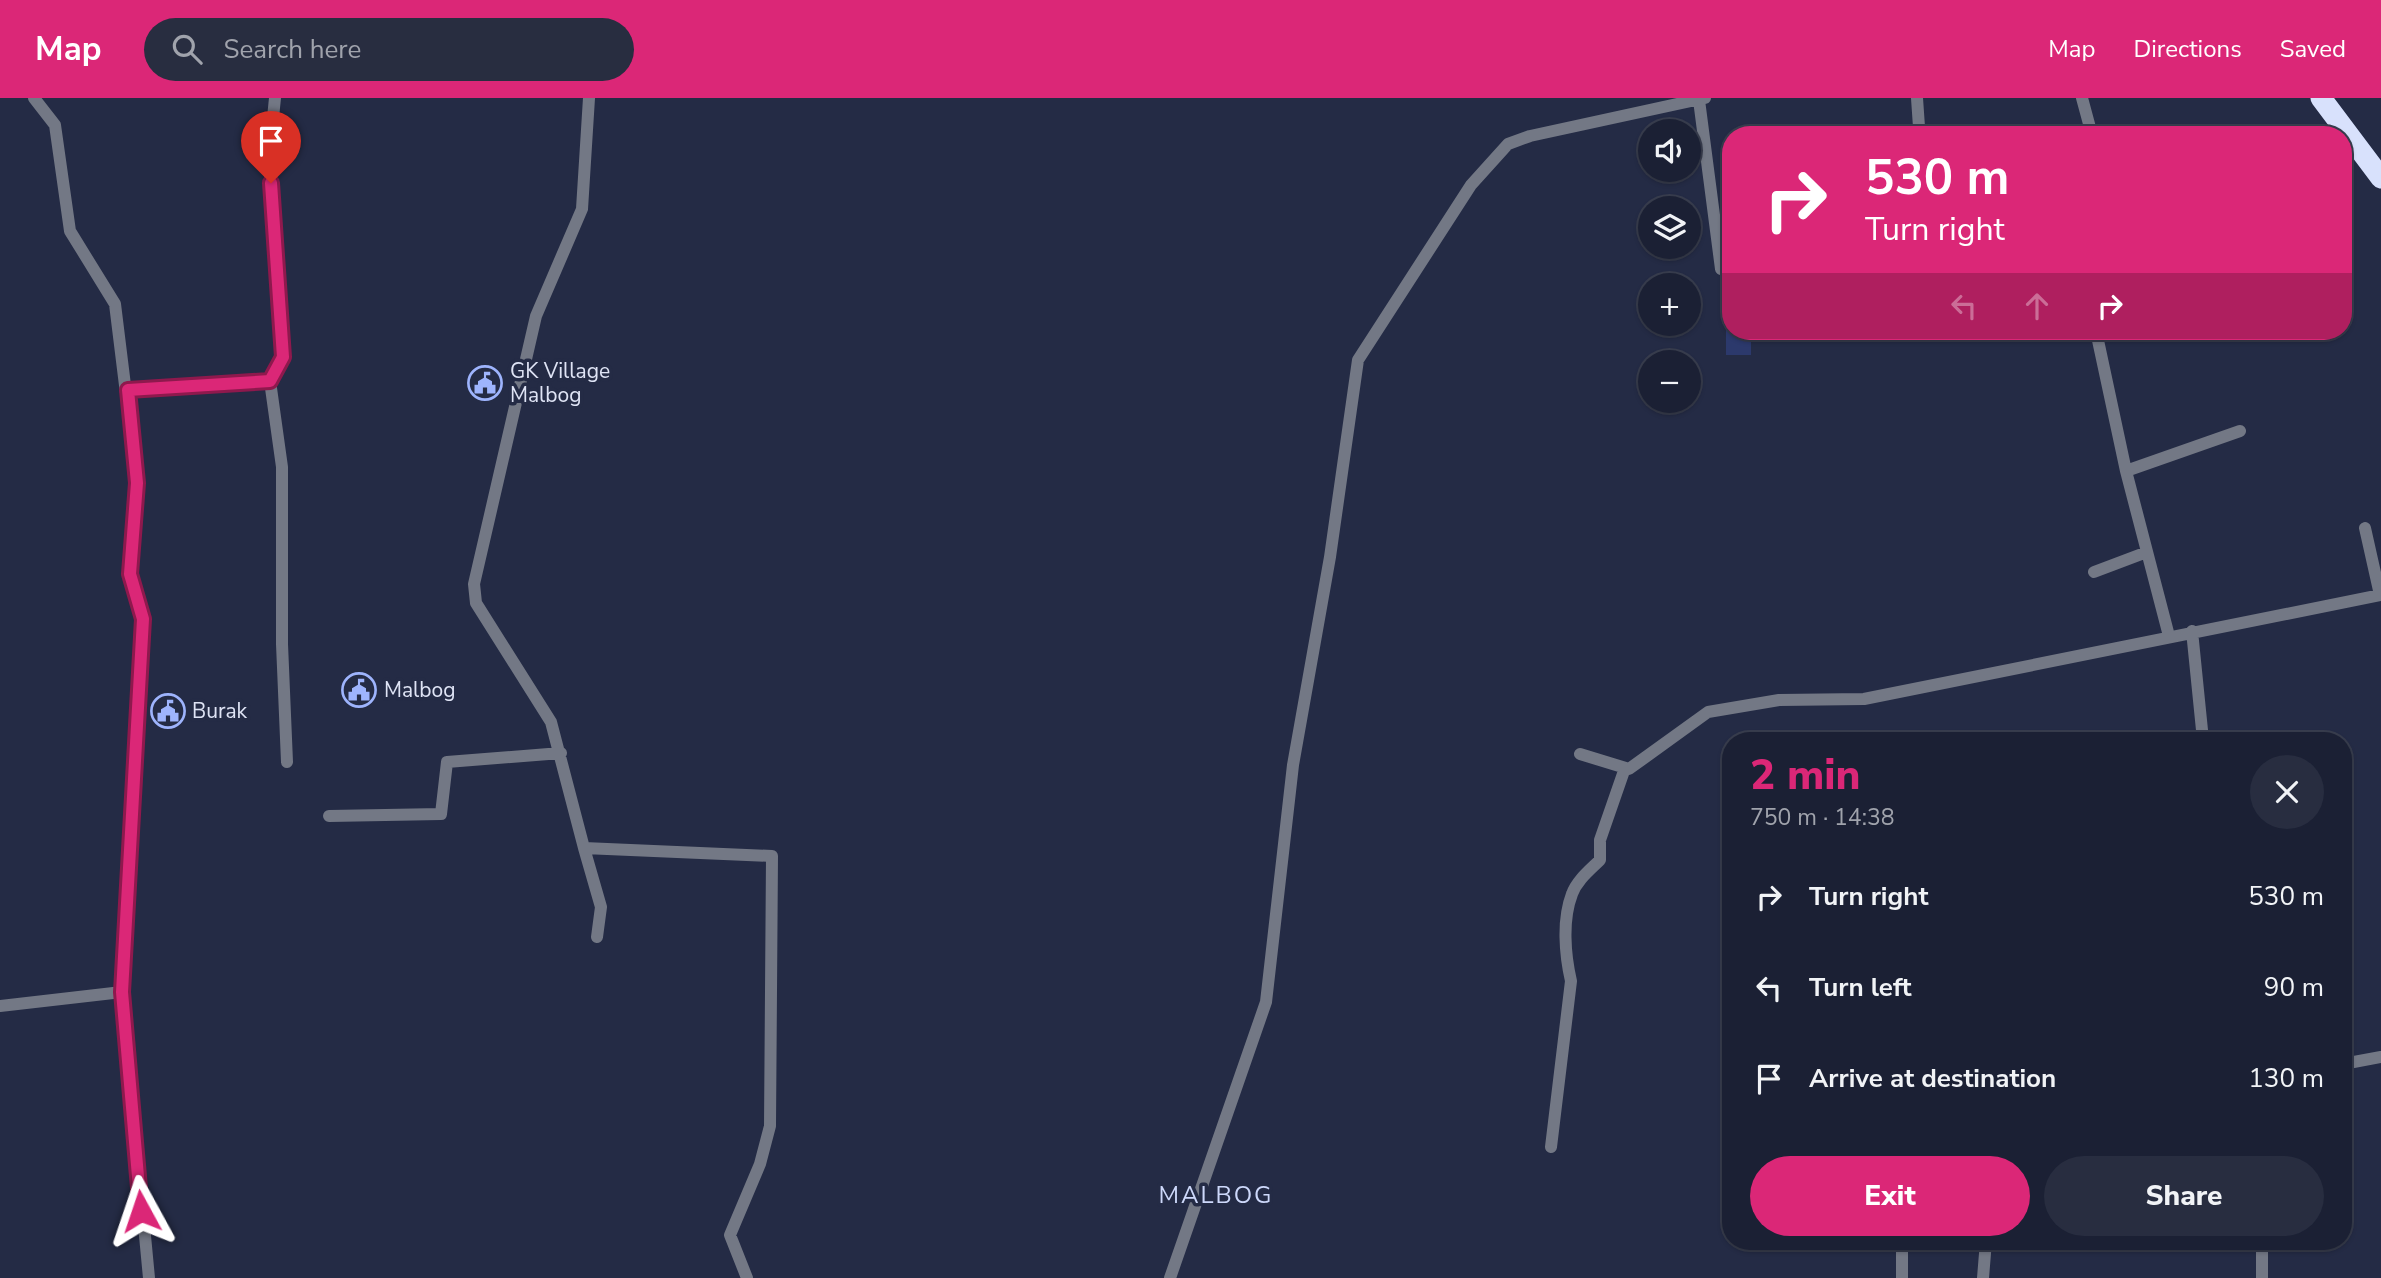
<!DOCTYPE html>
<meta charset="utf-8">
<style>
:root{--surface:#1b2034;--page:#282d40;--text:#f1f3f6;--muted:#a0a3ac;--line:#393e4f;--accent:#db2777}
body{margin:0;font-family:"Nunito Sans",sans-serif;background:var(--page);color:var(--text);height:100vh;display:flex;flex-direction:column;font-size:26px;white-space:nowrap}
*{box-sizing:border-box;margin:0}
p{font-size:23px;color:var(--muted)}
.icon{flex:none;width:38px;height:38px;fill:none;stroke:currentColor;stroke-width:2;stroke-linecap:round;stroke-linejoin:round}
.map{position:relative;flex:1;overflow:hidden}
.side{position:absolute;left:1722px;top:634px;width:630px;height:518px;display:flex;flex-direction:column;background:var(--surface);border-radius:28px;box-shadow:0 2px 5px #0004,0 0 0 2px var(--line)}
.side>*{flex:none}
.hud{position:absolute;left:1722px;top:28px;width:630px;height:214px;border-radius:28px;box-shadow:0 2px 5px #0004,0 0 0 2px var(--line);background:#db2777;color:#fff;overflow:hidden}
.buttons{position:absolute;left:1638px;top:21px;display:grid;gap:14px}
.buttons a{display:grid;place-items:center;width:63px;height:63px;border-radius:50%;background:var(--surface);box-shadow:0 2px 5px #0004,0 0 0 2px var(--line);font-size:35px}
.pin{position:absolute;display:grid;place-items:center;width:60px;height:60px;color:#fff;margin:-72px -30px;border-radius:50% 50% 50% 0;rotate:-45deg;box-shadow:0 0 7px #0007}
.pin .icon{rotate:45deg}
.me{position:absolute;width:77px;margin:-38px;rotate:355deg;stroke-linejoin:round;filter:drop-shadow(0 0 5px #0008)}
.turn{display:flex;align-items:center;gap:24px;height:147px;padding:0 28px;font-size:32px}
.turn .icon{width:91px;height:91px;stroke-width:2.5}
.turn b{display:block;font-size:49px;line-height:60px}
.lanes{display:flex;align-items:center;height:66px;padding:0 28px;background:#0003;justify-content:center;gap:35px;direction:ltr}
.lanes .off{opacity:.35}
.round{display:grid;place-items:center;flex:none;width:74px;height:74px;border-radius:37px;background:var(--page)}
.headline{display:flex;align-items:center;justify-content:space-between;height:119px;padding:0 28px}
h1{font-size:42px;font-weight:800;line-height:52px;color:var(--accent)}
.primary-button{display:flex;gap:14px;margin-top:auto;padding:14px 28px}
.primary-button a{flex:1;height:80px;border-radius:42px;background:var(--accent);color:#fff;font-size:28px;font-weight:800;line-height:80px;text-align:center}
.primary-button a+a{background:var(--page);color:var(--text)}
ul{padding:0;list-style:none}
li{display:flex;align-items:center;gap:21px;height:91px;padding:0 28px}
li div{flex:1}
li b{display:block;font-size:26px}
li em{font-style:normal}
header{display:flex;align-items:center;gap:42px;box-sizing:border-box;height:98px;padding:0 35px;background:var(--accent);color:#fff}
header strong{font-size:33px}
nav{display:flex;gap:38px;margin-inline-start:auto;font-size:24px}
.search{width:490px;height:63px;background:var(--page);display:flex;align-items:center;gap:18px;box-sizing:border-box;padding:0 24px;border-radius:38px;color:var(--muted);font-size:26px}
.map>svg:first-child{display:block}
.green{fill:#2c396c}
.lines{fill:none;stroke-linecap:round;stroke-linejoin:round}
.street{stroke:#737885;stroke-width:12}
.highway{stroke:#d8e1fc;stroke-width:21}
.route-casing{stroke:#8e194d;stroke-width:18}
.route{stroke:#db2777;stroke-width:12}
.labels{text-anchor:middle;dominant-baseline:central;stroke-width:7;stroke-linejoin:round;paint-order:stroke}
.poi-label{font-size:21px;fill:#dfe4f5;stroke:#242b45;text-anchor:start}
.quarter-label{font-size:24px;letter-spacing:2px;fill:#cdd8fa;stroke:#242b45}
</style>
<header>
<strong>Map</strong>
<div class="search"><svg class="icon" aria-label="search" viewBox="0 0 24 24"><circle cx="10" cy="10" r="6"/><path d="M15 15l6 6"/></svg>Search here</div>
<nav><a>Map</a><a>Directions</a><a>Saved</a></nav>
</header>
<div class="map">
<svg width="2381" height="1180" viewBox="0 0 2381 1180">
<rect width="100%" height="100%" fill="#242b45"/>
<path class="green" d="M1726,210h5v23h20v24h-25z"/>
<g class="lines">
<path class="street" d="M34,0l21,27 15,106 45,73 22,179 -8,91 14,45 -21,373 27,286
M589,0l-7,111 -46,107 -62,268 2,19 75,119 33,126 188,8 -2,270 -10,38 -30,71 17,43
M1917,0l2,29
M2082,0l10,37
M1699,2l22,169
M2096,233l30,140 43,165
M270,283l13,-24 -14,-200 6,-59
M128,292l142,-9 12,86v177l5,118
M2126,373l114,-40
M2365,430l15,67
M2094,474l53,-20
M2192,533l11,109
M1580,656l49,15 79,-57 71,-12 85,-1 517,-104
M329,718l112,-2 6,-52 114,-9
M584,750l17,59 -4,30
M0,908l122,-14
M2343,966l38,-7
M1551,1049l20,-166c-6,-26 -9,-61 1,-87 5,-14 18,-24 28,-34v-20l25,-72
M1848,1143l54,4
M1902,1143v37
M2262,1143v37
M1170,1180l96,-276 27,-237 37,-208 28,-197 113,-175 37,-41 22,-8 175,-38
M1983,1180l3,-37"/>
<path class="highway" d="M2321,0l60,80"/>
</g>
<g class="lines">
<g class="route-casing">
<path id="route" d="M141,1113l-19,-219 21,-373 -13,-45 7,-91 -9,-93 142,-9 13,-24 -12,-174"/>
</g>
<use href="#route" class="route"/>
</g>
<defs>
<g id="civic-ring" transform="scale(1.75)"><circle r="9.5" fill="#242b45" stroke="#9eb4fd" stroke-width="1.5"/><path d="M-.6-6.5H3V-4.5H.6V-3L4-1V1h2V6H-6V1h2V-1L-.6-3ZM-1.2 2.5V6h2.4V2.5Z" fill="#9eb4fd"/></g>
</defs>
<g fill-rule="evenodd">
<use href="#civic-ring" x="485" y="285"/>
<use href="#civic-ring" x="359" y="592"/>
<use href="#civic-ring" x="168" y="613"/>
</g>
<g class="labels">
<g class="poi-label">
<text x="510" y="273">GK Village<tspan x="510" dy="24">Malbog</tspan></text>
<text x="384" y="592">Malbog</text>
<text x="192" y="613">Burak</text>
</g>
<g class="quarter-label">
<text x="1216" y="1097">MALBOG</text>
</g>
</g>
</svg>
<div class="buttons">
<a><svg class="icon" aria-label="sound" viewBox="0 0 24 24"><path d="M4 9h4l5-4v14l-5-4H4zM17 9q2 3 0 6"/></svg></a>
<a><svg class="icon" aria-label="layers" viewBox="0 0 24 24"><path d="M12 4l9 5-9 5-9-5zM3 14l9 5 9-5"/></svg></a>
<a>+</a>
<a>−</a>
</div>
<div class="pin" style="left:271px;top:85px;background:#d93025"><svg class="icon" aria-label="arrive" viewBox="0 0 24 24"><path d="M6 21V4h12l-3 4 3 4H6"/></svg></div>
<svg class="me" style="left:141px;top:1113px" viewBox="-20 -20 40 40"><path d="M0-17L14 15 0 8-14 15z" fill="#db2777" stroke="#fff" stroke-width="4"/></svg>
<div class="hud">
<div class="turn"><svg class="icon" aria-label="right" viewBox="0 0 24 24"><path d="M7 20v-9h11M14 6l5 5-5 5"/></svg><div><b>530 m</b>Turn right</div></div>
<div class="lanes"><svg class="icon off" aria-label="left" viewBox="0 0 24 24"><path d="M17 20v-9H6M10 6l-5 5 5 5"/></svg><svg class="icon off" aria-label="ahead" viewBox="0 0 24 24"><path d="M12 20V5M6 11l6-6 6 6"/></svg><svg class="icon" aria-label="right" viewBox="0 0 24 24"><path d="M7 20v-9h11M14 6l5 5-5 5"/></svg></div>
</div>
<section class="side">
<div class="headline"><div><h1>2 min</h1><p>750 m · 14:38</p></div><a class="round"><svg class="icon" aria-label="close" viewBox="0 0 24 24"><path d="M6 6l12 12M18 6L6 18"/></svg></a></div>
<ul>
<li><svg class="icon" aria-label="right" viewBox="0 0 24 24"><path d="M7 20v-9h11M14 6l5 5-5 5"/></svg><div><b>Turn right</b></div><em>530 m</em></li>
<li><svg class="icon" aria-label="left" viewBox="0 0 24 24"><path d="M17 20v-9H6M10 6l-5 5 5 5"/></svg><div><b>Turn left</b></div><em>90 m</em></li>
<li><svg class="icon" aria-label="arrive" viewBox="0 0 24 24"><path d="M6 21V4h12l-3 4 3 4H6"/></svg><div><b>Arrive at destination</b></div><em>130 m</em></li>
</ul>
<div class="primary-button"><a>Exit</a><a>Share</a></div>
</section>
</div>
